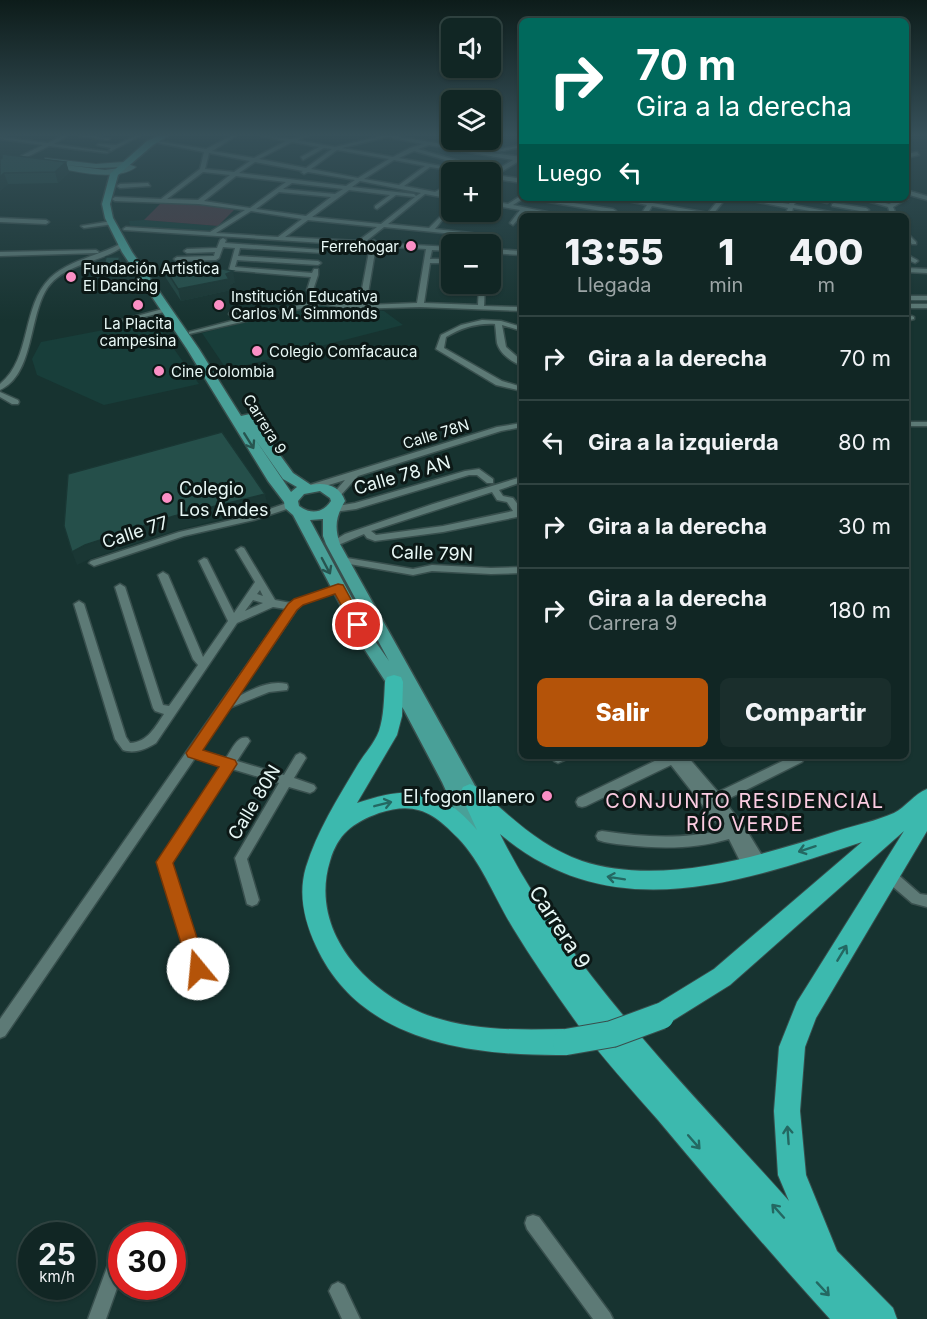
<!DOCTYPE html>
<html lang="es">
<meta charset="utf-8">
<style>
:root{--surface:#112624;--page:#1a2e2c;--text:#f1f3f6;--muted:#9ca5a6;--line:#304341;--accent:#b45309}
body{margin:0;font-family:Inter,sans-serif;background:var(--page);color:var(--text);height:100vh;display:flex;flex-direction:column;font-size:22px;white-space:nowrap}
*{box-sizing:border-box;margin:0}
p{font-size:20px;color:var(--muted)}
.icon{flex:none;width:33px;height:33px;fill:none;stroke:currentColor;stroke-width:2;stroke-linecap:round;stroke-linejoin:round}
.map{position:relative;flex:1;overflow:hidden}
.details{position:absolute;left:519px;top:213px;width:390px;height:546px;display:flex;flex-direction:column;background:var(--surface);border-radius:9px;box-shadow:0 2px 4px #0004,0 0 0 2px var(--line)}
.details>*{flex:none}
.top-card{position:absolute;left:519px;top:18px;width:390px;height:183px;border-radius:9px;box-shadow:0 2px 4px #0004,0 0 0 2px var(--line);background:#00695c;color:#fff;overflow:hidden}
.fabs{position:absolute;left:441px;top:18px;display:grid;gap:12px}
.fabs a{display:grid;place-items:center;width:60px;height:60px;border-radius:9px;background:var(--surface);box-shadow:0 2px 4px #0004,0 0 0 2px var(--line);font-size:30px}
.speed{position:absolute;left:18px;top:1222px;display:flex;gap:12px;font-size:30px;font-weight:700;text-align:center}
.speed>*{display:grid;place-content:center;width:78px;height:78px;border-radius:50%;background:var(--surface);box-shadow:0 2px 4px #0004,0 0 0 2px var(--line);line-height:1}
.speed small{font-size:15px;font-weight:400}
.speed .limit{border:9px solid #d22;background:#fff;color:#111}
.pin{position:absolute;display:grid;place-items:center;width:51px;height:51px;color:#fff;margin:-26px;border:3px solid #fff;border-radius:50%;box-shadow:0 2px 6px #0007}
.me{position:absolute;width:66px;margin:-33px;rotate:343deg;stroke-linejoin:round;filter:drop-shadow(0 0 4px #0008)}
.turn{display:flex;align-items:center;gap:21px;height:126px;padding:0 18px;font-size:27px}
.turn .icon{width:78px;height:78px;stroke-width:2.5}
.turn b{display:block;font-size:42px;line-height:51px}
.then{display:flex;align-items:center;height:57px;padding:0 18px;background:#0003;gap:12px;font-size:22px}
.eta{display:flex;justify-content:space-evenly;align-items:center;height:102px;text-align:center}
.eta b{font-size:36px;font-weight:800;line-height:42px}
.button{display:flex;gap:12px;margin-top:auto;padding:12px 18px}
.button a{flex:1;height:69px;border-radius:9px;background:var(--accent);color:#fff;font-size:24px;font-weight:800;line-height:69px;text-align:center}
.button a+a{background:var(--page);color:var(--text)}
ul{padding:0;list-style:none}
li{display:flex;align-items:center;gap:18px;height:84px;padding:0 18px;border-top:2px solid var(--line)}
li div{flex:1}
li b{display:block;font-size:22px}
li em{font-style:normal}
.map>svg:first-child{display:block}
.built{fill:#183e3a}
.green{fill:#4d3942}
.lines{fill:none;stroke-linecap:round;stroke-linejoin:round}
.street-casing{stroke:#384f4d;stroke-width:3}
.secondary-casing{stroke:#384f4d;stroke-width:2}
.primary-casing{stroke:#384f4d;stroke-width:3}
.highway-casing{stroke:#384f4d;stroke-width:2}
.street{fill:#5d7a76;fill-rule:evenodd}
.secondary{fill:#538d87;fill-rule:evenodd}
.primary{fill:#49a098;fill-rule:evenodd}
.highway{fill:#3cb9ae;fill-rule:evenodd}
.highway-bridge-casing{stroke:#384f4d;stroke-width:28;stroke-linecap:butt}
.highway-bridge{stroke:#3cb9ae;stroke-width:26}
.wall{fill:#204440}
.shaded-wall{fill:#1a3734}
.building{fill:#254f4a;stroke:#1a3734;stroke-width:1.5}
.oneway{stroke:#275550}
.oneway2{stroke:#246862}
.route{fill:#b45309;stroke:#753606;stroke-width:1.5}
.poi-dot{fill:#fb8fc5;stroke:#0c1816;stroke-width:2}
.labels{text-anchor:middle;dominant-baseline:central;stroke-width:6;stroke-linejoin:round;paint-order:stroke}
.far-poi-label{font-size:15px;fill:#e8f8f6;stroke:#0c1816;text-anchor:start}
.far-street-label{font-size:15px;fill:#e8f8f6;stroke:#0c1816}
.street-label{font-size:18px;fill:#e8f8f6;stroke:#0c1816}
.poi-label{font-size:18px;fill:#e8f8f6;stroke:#0c1816;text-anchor:start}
.neighbourhood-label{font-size:20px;letter-spacing:1.5px;fill:#fccce2;stroke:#0c1816}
.near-street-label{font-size:21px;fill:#e8f8f6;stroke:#0c1816}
</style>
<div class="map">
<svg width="927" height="1319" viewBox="0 0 927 1319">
<rect width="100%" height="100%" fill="#173330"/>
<path class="built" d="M144,220l74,6 -9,5 -78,-2 -2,-8z
M318,304l24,4 42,3 19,14 -176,45 -25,-37z
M140,323l19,5 40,56 -95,21 -67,-30 -5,-16 9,-17z"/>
<path class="green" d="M162,202l74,6 -18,18 -74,-6z"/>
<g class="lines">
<g class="street-casing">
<path id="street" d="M62,136h5l-13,8 55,8 -2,1 -58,-7 -26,13 -2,-3 22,-11 -43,-6v-2l48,6z
M80,136h13l17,3 -2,1z
M135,136h5l-29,15 -2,-1 2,-2 -14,-3 2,-1 17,1z
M231,136h5l-24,15 42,7 32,-17 -24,-5 29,3 17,-3 -11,4 38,7 46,-11h14l93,16 2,-1 32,-6v2l-30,6 30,4v5l-3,-1 -23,14 26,4v4l-32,-5v-4l23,-14 -84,-15 -11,4 41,12 -3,2 -42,-12 -15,7 73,14h-9l-33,-5 -26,19 31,6 17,-9v3l-11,7 11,2v4l-27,-5 -37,30 41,4 11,-11 3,2 -8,10 44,5 -4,10h-6l4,-8 -89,-9 -19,15h6l3,-2 3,3 75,4v4l-20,-1 -2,9h21l1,4h-22l-6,40 54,2 1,-21h6l-1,22 38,1v4l-102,-4 -69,2 -30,-5 -132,30v-2l46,-12 -6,-6 4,-6 2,-1 3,2 -2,5 6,5 79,-19 38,5 11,-59 -246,-16 -1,-1 3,-2 84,5 35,-22 -46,-6 -84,-3 -3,-2 3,-2 46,2 39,-30 4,-17 -46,-9 -2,-2 50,8zM387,137l36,7 -13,4 -17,9 -51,-9zM292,142l27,5 -18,10 2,3 21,-12 8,1 -26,19 -47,-9zM337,150l52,9 -31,19 -47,-9zM209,153l41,8 -16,11 -29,-3zM394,160l31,6 -26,19 -35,-6zM255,162l48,9 -2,1 3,2 4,-2 47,8 -9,6 -107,-13zM203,172l27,3 -32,25 -31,-1zM236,176l50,6 -36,26 -46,-7zM360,181l61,12 -5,3 -2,-2 -62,-7zM292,183l51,6 -8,5 -52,-5zM349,190l41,5 -15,11v2l2,1 19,-14 19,2 -34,27 -69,-7zM279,192l52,5 -25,19 -50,-7zM251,211l51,8 -24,18 -62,-4zM308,220l69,7 -19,14 -73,-4zM376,246l50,3 -9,54 -51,2z
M519,136h3v1h-3z
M917,152l2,3 -13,3v-4z
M148,183l2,3 -30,2 -3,-2 3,-2z
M906,190l21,6v4l-21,-6z
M522,195v3h2l-11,7 53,11h-13l-28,-5 -12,14 -3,-2 10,-13 -30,-5v-4l18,3z
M906,197l1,2 -14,8 4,9h-6l-3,-9 -31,-9h9l23,6z
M541,198l72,11 3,2 -3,2 -70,-12z
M613,198h12l83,15 12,-15h6l-13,16 6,2h-14l-53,-10 -6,10h-6l7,-11z
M738,198h13l38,6 2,-6h6l-3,7 57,11h-13l-45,-8 -2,8h-6l3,-8z
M808,198h12l10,3 -3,2z
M834,203l32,5 3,2 -3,2 -34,-6v-2z
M452,204v6l-4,4h-4v-2z
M470,212h5l-6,7 -3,-2z
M0,218l46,2 3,2 -3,2 -46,-2z
M112,221l2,1v2l-30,4 -3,-2z
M906,232l10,10v2h-4l-6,-6z
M223,238l3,2 -1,3 99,7 1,1 -3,2 -82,-5 -2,8 80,5 3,2 -3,2 -81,-5 -2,7 77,6 2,-4h4v6l-5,15 -3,2 -3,-2 4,-13 -82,-7 6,-22 -12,-1 -4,11 -3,2 -39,1 -3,-2 3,-2 37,-1 1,-4 -28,1 -3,-2 3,-2 30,-1 3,-8z
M120,244l5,1c-23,18 -58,17 -77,42 -20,29 -13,87 -48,103v-6c32,-26 21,-77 50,-106 19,-18 48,-22 70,-34z
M490,249l32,2v4l-32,-2z
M96,250l3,2 -1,1 -98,3v-4z
M906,254l11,6 1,1 -3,2 -9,-4z
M906,268l21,1v4l-21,-1z
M145,274l3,2 -5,3 -4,9 -20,3 -3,-2 18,-4 4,-8z
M906,296h21v4h-21z
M906,304h21v4h-21z
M166,308l2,1v2l-43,11 -3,-2z
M912,316l2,1v2l-8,2v-4z
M482,320l19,1 21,6v4l-20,-6 4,22 16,14v5c-10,-4 -22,-12 -25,-23 -1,-6 -1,-13 -2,-19 -19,-1 -33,4 -49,13l-2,11 58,33 20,6v4l-26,-6 -60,-36 5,-14 20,-10z
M0,392l18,8 1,2 -1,2h-6l-12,-7z
M906,422h21v4h-21z
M522,423v4l-21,4 -143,45 -18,20 -3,1 -4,-3 12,-14 -36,11 -4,-3 1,-2 191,-59z
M479,469l14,10v4h-6l-10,-8h-8l-113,34 -22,3 -4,-3 1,-2 24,-4 110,-32z
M521,477l1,5 -23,8 4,6 10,2 9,12v6l-79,16 -68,9 -8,-3 -3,-4 -28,12h-6l-2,-2 17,-10 88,-30zM492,492l5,8 10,2 6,9 -70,15 -67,9 -5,-4z
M290,502l3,1v4l-39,13 -70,16 -90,30 -5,-3 2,-2 88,-29 70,-16z
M241,547l3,1 31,52 16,3 5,-3 39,-14h6l2,2 -2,2 -39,14 -5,5 -60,88c16,-8 32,-17 50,-13l1,3 -1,3 -18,2 -40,16 -29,43 26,7c6,-8 11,-23 22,-20l2,3 -13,20 47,14 12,-20 4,-2 4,2 2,3 -12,20 20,7 2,3 -2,3 -4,2 -21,-6 -42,72 12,41 -2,4 -5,2 -5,-2 -12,-46 44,-75 -47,-14 -61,94 34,106 -2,5 -5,2 -5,-2 -2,-5 -33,-107 63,-96 -26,-8 -190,278 -5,2v-19l286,-410 -13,-2 -36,16 -81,120c-10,6 -21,11 -33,7l-8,-11 -41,-135 5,-3 5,3 42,133 4,6c18,-1 25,-16 34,-29l-9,-3 -2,-3 -38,-121 5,-3 5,3 38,118 6,1 29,-41 -5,-6 -35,-84 5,-3 5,3 35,82 25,-36 -29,-60 5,-3 3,1 27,54 21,-31 -19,-32zM260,590l3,6 -6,-2zM253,600l10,3 -18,8z
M341,557l72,12 19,-4 59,3 31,-1v6l-31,1 -59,-3 -19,4 -75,-13 -2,-2z
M553,756h16l-2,3 -9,4 -4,-2z
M665,756h22l31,36 75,-36h9l2,3 -2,3 -78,39 20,25 22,36 -2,4 -4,2 -5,-3 -1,4 -5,2 -5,-2 -15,-30c-34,10 -68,10 -103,6 -10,-1 -20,-2 -28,-5l-2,-4 2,-4 4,-1c41,6 79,9 120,-1l-51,-65 -85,41 -4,1 -4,-1 -2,-4 2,-4z
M890,870l5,2 25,22 7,1v12l-15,-4 -27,-23 -1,-4 1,-4z
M533,1215l6,2 71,96 3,6h-20l-66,-90 -2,-6 2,-6z
M115,1259l6,3 1,12 -16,45h-18l21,-57z
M338,1282l6,3 16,34h-18l-13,-28 3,-6z"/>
</g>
<g class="secondary-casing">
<path id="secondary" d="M45,158l51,6 27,-2 13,5c-19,16 -68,3 -92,-2zM66,165l30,3 30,-1 -21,3z"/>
</g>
<g class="primary-casing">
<path id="primary" d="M158,136h10l-15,9 -35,30 -8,29 3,14 19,34 67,97 42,67 9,-2 43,59 18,12c15,-3 29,1 34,16 -9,15 -11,26 -5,43l139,249 -2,6 -8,1 20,42 -3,6 -7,3 -7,-3 -30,-66 -38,-72 -43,-66 -68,-129 -8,-7 -1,-6 -16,-21 -81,-132 -65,-97 -17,-34 -3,-14 8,-30 37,-33zM255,439l28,40 14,8 -6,5zM320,491l10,7 1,3c-8,12 -20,14 -32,5l-1,-5 6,-7zM323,519v17l3,8 63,117 -14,-20 -65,-121z"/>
</g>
<g class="highway-casing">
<path id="highway" d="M394,675l7,2 2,5 -1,34 -5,19 -40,68c51,-17 83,-17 120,27l-17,-37 3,-6 7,-3 7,3 3,5 5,2c29,27 59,54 97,67 79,26 179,-5 255,-30 19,-6 39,-10 57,-18 12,-6 20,-19 33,-24v42l-111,187 -11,29 -5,64 6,64 31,76 56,57 4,11h-67c-59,-65 -116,-132 -172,-199 -27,-31 -55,-61 -79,-94 -23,-32 -46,-65 -66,-98 -18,-29 -31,-65 -55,-90 -25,-26 -43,-37 -79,-25 -27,10 -41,21 -49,48 -22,71 39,135 103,156 43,14 89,13 133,12l9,4 4,9 -4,9 -9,4c-94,1 -206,-12 -250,-109 -12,-26 -18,-52 -10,-79 11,-36 32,-69 51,-101 7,-12 17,-22 22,-35 5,-15 5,-32 6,-49l2,-5zM904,831l-107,171 -18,45 -5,64 4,64 11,26c-100,-112 -222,-232 -289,-367 111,94 240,49 362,8l-148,127 -62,38 -3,9 3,9 9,3 69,-43z"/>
</g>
<use href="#street" class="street"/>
<use href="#secondary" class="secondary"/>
<use href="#primary" class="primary"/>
<use href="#highway" class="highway"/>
<g class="highway-bridge-casing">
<path id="highway-bridge" d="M566,1042l46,-8 49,-18"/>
</g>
<use href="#highway-bridge" class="highway-bridge"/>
</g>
<path class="wall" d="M2,158l64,4 3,10 -11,11 -50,1 -8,7z
M120,257l1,5 -2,9 -13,1 -2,-6z
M164,267l21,3 50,12 -5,3 1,5 -50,11 -15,-23z"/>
<path class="shaded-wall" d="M66,162l3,10 -11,11 -3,-11z
M4,173l4,11 -8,7v-14z
M120,257l1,5 -2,9 -2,-6z
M233,271l2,11 -5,3 1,5 -50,11 -3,-12 48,-15z
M265,494l3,13 -90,23 -88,29 -13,6 -5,-13 13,-7 89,-29z"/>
<path class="building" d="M2,154l64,8 -11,10 -51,1 -4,4v-18l2,-1z
M106,257h14l-3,8 -13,1z
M180,263l5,7 22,-4 26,5 -7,3 3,5 -51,10 -14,-22z
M222,432l43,62 -91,22 -89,29 -13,7 -8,-26 4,-52z"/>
<defs><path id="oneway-shaft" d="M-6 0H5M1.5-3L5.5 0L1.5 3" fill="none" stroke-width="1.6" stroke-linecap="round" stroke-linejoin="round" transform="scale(1.5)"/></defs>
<g class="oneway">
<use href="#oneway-shaft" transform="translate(249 441) rotate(58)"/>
<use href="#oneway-shaft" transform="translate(326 566) rotate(62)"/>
</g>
<g class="oneway2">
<use href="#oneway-shaft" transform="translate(383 804) rotate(-14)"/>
<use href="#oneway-shaft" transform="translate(807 849) rotate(162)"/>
<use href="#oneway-shaft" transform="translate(616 878) rotate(-171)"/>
<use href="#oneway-shaft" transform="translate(842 953) rotate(-59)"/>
<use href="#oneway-shaft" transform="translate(788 1135) rotate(-94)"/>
<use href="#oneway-shaft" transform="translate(694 1142) rotate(49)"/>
<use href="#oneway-shaft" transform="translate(778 1211) rotate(-132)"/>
<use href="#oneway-shaft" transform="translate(823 1289) rotate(47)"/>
</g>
<linearGradient id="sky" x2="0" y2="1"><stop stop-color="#0d1c1a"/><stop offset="0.42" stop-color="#365059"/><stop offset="1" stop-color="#365059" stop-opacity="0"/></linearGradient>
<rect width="927" height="321" fill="url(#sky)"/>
<path class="route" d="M338,584l5,1 22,40 -2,3h-9l-19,-34 -32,11 -6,5 -94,140 32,10 2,4 -64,99 34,106 -3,7 -6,2 -7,-2 -2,-7 -33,-107 63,-95 -31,-10 -2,-4 102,-149 6,-5z"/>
<g class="poi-dot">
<circle cx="411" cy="246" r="6"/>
<circle cx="71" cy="277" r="6"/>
<circle cx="138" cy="305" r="6"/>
<circle cx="219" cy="305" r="6"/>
<circle cx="257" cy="351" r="6"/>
<circle cx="159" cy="371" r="6"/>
<circle cx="167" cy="498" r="6"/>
<circle cx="547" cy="796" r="6"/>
</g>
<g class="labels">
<g class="far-poi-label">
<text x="399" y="246" text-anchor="end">Ferrehogar</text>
<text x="83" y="268">Fundación Artistica<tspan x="83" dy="17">El Dancing</tspan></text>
<text x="231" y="296">Institución Educativa<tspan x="231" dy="17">Carlos M. Simmonds</tspan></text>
<text x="138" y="323" text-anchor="middle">La Placita<tspan x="138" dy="17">campesina</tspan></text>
<text x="269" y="351">Colegio Comfacauca</text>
<text x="171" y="371">Cine Colombia</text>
</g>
<g class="far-street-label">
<text transform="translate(265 424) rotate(58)">Carrera 9</text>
<text transform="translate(436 434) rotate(-17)">Calle 78N</text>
</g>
<g class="street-label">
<text transform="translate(402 475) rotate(-16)">Calle 78 AN</text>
<text transform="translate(135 532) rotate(-18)">Calle 77</text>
<text transform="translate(432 553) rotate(2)">Calle 79N</text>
<text transform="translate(254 802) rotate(-59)">Calle 80N</text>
</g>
<g class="poi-label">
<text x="179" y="488">Colegio<tspan x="179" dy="21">Los Andes</tspan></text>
<text x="535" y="796" text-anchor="end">El fogon llanero</text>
</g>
<g class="neighbourhood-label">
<text x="745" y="801">CONJUNTO RESIDENCIAL<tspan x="745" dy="23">RÍO VERDE</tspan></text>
</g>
<g class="near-street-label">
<text transform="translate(560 927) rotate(57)">Carrera 9</text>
</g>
</g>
</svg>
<div class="fabs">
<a><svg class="icon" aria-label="sound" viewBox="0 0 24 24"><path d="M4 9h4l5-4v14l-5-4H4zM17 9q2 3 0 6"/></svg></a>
<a><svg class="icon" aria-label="layers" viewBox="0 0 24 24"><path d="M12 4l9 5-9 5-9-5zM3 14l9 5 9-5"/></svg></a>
<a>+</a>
<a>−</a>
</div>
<div class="speed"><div>25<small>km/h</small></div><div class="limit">30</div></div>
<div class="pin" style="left:358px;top:625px;background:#d93025"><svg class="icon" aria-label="arrive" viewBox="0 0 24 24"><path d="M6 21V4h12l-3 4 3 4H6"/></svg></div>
<svg class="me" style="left:198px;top:969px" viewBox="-20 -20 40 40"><circle r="19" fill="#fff"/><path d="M0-13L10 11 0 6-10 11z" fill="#b45309"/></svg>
<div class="top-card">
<div class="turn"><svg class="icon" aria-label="right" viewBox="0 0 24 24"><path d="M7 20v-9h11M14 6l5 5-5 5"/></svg><div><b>70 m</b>Gira a la derecha</div></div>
<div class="then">Luego<svg class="icon" aria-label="left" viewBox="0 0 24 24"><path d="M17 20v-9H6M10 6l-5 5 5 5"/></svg></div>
</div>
<section class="details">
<div class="eta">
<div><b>13:55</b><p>Llegada</p></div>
<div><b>1</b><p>min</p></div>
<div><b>400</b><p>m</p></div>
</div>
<ul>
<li><svg class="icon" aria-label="right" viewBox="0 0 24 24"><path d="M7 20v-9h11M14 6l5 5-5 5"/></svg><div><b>Gira a la derecha</b></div><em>70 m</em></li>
<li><svg class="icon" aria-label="left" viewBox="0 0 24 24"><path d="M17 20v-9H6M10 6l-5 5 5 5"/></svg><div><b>Gira a la izquierda</b></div><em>80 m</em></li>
<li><svg class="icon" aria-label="right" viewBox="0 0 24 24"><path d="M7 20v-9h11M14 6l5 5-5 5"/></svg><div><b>Gira a la derecha</b></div><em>30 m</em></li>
<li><svg class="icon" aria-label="right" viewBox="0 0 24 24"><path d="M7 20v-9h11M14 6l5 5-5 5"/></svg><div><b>Gira a la derecha</b><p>Carrera 9</p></div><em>180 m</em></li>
</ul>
<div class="button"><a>Salir</a><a>Compartir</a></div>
</section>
</div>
